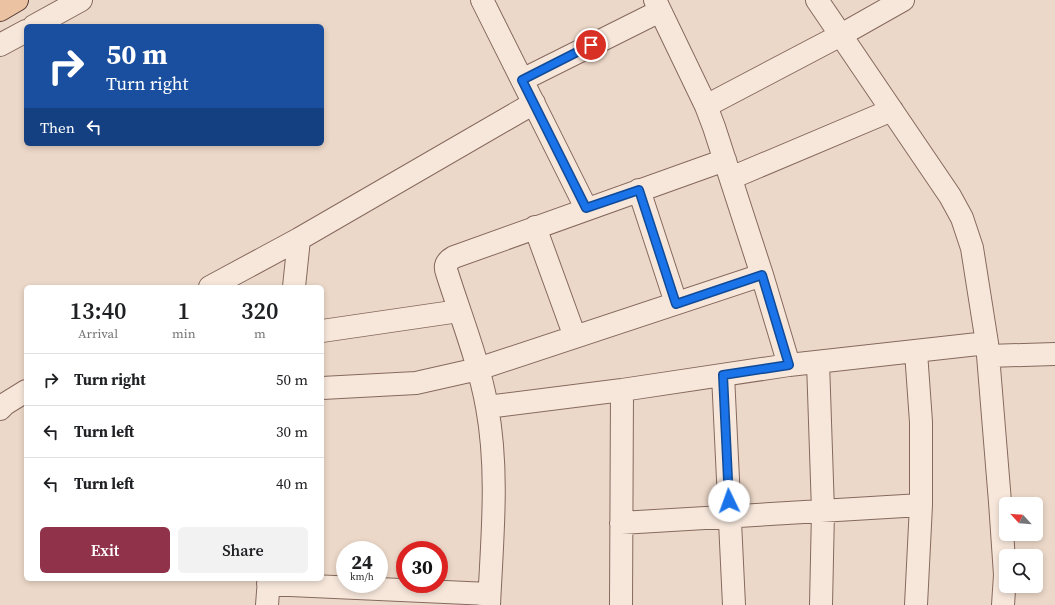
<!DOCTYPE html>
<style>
:root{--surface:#fff;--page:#f2f2f2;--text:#202124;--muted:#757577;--line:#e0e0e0;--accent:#91324b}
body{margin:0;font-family:"Source Serif 4",serif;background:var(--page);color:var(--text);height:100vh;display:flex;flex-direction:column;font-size:15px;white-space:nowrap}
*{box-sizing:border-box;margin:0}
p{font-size:13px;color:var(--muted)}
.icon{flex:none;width:22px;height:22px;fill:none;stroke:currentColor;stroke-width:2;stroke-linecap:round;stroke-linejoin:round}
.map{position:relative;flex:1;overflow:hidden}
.sheet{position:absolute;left:24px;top:285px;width:300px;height:296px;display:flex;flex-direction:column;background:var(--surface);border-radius:6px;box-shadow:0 2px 6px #0003}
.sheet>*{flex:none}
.hud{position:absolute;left:24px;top:24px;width:300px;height:122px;border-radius:6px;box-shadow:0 2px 6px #0003;background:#1a4fa0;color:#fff;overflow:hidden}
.needle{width:26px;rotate:296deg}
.buttons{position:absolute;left:999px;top:497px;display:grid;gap:8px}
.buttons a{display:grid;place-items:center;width:44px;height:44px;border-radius:6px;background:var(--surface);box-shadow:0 2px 6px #0003;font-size:20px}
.speed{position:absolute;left:336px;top:541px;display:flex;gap:8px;font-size:20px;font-weight:700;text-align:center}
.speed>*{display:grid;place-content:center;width:52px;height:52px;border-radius:50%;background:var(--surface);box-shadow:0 2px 6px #0003;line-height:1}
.speed small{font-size:10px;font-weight:400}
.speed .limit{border:6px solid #d22;background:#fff;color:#111}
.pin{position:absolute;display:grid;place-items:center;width:34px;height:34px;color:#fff;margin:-17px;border:2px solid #fff;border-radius:50%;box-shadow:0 1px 4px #0007}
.me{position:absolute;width:44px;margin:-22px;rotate:357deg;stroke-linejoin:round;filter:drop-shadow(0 0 3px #0008)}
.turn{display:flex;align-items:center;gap:14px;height:84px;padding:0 16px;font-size:18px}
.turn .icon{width:52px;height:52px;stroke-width:2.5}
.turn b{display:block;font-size:28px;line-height:34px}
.then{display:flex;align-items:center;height:38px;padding:0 16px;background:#0003;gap:8px;font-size:15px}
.eta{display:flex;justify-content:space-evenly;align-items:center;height:68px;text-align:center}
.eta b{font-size:24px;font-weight:600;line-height:28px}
.action{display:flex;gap:8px;margin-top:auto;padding:8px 16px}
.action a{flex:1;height:46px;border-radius:6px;background:var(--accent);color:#fff;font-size:16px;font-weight:600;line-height:46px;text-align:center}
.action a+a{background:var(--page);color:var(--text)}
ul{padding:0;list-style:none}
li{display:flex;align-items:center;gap:12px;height:52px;padding:0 16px;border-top:1px solid var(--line)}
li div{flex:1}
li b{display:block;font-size:15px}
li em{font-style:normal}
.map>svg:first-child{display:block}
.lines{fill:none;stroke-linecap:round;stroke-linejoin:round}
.minor-casing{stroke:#86695e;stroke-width:24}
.major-casing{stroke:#553932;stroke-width:24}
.minor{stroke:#f7e7db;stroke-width:22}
.major{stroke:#ebc3a3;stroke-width:22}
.route-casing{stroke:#114b97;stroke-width:10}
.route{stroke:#1a73e8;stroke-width:7}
</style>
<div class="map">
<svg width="1055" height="605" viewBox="0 0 1055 605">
<rect width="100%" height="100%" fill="#ecd8c8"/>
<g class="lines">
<g class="minor-casing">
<path id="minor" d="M482,0l104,208
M655,0l51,106 8,21 48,148 27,90
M817,0l133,196 12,22 10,30 15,95 13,159 5,73 -2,30
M34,26l47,-26
M0,45l26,-14
M522,80l138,-69
M706,106l135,-71 62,-35
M731,178l161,-68
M639,190l37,113
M535,227l40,110
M210,287l89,-48 235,-136
M294,287l5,-48
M322,331l137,-20
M916,352l5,70v83l-5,100
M988,356l67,-2
M818,362l5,149 -2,94
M723,375l11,230
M322,388l94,-5 62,-14 284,-94
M487,407l135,-17 167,-25 198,-22
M0,409l5,-5 21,-13
M621,523l300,-18
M268,584l221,10
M267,605l2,-26
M489,605c3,-66 10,-133 -2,-198 -8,-45 -26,-90 -40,-134 -3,-8 0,-12 7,-16l271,-97
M621,605l1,-215"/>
</g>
<g class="major-casing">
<path id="major" d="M0,10l17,-10"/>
</g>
<use href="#minor" class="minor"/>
<use href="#major" class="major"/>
</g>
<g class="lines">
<g class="route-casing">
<path id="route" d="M591,45l-69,35 64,128 53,-18 37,114 86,-29 27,90 -66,10 6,126"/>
</g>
<use href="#route" class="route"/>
</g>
</svg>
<div class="buttons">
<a><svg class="needle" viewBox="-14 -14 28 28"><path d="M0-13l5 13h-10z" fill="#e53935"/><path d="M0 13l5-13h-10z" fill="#757577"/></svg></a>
<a><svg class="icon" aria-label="search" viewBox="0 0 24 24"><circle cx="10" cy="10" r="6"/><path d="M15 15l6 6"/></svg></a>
</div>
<div class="speed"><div>24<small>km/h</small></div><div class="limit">30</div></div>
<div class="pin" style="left:591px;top:45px;background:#d93025"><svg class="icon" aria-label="arrive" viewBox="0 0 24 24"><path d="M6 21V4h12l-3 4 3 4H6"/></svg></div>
<svg class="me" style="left:729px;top:501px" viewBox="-20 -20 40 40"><circle r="19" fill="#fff"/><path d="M0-13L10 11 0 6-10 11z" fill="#1a73e8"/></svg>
<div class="hud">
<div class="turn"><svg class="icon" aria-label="right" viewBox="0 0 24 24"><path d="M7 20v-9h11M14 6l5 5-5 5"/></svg><div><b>50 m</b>Turn right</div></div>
<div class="then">Then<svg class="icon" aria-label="left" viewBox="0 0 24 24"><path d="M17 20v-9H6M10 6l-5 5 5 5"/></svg></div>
</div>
<section class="sheet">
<div class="eta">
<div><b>13:40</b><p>Arrival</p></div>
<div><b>1</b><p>min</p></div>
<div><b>320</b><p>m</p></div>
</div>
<ul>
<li><svg class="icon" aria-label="right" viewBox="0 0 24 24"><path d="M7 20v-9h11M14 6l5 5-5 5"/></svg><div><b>Turn right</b></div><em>50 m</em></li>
<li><svg class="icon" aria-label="left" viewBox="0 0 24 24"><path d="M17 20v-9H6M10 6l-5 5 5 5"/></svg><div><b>Turn left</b></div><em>30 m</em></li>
<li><svg class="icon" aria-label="left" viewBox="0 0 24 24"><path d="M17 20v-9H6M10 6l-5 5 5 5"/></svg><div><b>Turn left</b></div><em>40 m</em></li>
</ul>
<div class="action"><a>Exit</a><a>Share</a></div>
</section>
</div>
